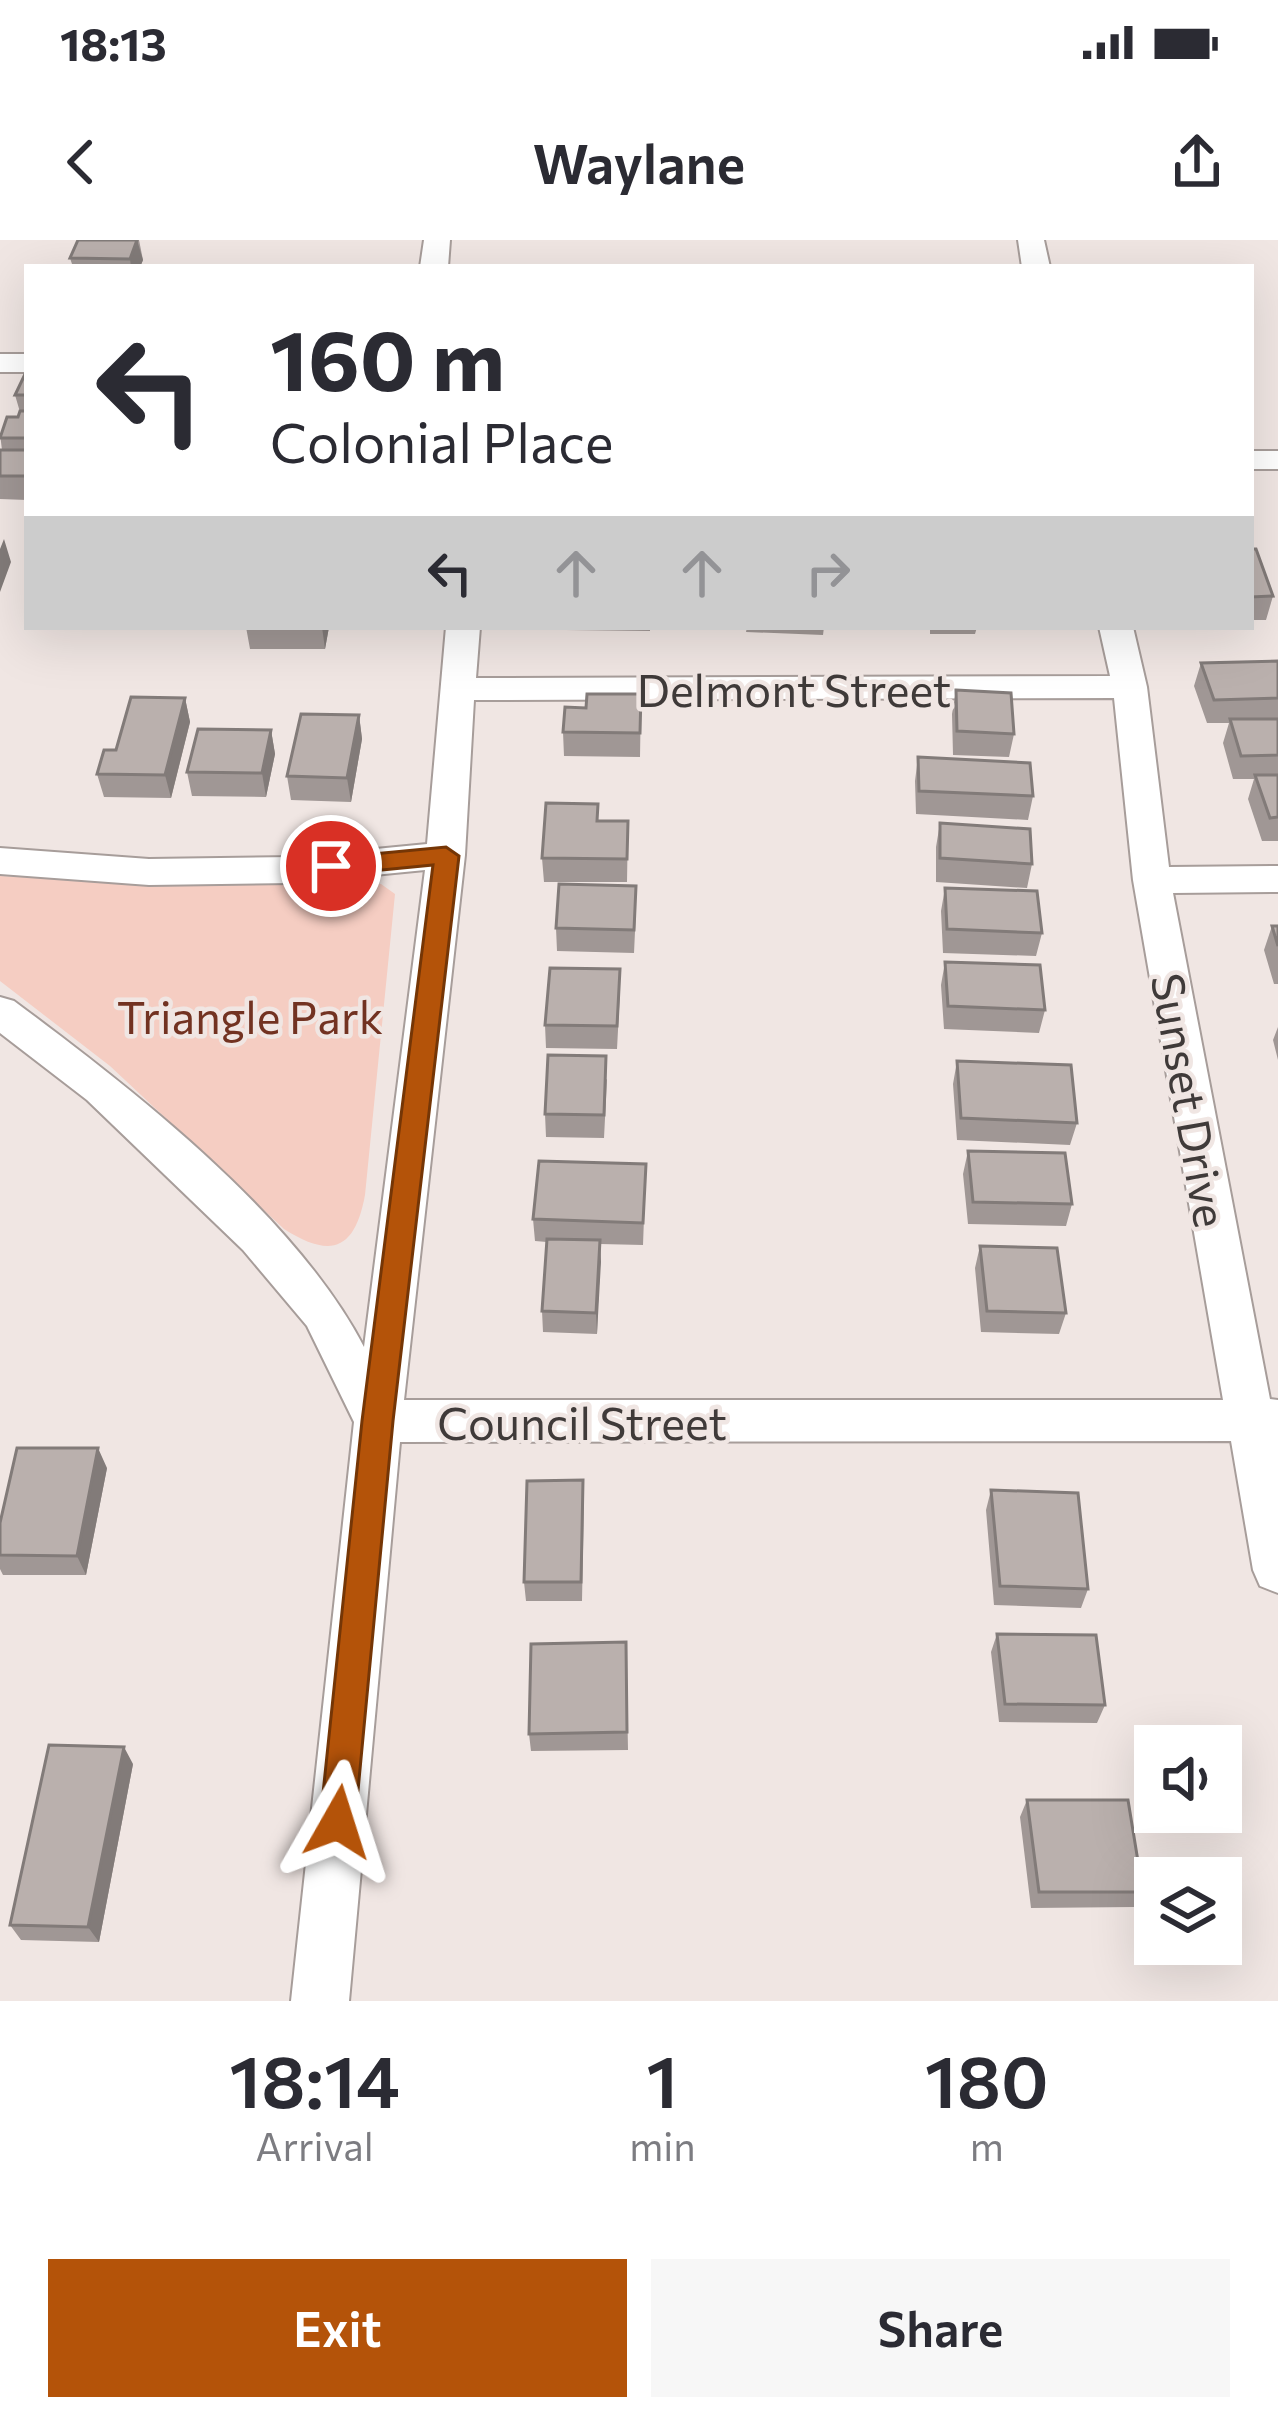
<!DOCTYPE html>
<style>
:root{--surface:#fff;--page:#f7f7f7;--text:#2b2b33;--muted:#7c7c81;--accent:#b45309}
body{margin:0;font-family:Commissioner,sans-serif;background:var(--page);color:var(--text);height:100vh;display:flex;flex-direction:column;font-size:45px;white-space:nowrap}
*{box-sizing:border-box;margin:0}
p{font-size:39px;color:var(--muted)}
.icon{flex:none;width:66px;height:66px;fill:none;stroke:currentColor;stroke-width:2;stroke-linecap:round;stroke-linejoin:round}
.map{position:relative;height:1761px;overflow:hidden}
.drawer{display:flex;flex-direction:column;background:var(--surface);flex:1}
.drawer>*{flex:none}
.guide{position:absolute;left:24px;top:24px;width:1230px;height:366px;border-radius:0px;box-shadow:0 12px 48px #0002;background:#fff;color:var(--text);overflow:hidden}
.buttons{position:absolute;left:1134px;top:1485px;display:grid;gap:24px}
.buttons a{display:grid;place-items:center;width:108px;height:108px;border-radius:0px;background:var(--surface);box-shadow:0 12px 48px #0002;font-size:60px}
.pin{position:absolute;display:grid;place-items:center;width:102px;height:102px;color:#fff;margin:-51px;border:6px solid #fff;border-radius:50%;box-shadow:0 3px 12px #0007}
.me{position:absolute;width:132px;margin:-66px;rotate:6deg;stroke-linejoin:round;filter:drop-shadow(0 0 9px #0008)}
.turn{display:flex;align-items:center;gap:42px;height:252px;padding:0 48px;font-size:54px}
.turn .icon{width:156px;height:156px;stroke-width:2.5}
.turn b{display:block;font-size:84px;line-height:102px}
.lanes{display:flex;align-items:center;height:114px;padding:0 48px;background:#0003;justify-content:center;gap:60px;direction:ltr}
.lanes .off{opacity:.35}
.eta{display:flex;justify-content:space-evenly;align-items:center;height:204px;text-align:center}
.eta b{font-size:72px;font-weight:600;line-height:84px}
.button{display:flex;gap:24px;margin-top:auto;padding:24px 48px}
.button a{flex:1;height:138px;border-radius:0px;background:var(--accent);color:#fff;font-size:48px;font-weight:600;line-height:138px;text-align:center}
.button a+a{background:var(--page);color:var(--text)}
.status{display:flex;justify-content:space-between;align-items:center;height:84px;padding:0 60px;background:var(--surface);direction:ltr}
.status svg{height:33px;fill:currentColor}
header{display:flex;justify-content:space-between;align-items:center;height:156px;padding:0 48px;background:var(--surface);font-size:54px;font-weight:600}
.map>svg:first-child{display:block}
.green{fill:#f5cdc2}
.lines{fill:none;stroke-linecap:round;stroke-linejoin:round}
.minor-casing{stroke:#a79d9a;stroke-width:4}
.minor{fill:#fff;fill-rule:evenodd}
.wall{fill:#a09795}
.shaded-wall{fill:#827b79}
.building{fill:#bab0ad;stroke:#827b79;stroke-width:3}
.route{fill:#b45309;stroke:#753606;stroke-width:3}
.labels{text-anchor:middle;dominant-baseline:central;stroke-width:9;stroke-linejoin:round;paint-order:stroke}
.street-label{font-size:45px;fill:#3f3a39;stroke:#f0e6e3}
.park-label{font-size:45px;fill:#723221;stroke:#f0e6e3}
</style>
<div class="status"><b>18:13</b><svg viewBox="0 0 49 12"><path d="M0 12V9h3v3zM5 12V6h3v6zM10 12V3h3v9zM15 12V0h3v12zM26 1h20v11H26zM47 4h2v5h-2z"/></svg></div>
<header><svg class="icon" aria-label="back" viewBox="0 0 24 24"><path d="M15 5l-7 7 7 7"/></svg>Waylane<svg class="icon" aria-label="share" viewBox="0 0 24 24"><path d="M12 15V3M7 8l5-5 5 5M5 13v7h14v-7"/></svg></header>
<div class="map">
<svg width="1278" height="1761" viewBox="0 0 1278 1761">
<rect width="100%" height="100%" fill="#f0e6e3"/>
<path class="green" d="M0,636l257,9 86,-3 38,2 14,10 -30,301c-10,55 -34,64 -81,34l-174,-163 -110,-85z"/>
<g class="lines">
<g class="minor-casing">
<path id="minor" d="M424,0h26l-2,27h-28z
M1018,0h26l6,27h-28z
M0,114h27v18h-27z
M1251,211h27v18h-27z
M446,387h34l-4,51 634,-2 -11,-49h34l14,60 22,180 109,-1v26l-105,1 97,506 8,1v193l-18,-7 -7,-16 -22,-129 -831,1 -51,559h-58l63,-579 -47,-96 -64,-76 -156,-150 -87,-67v-36l14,4c120,89 281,214 350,346l61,-477 -132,13 -144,2 -149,-11v-26l149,11 144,-2 134,-13zM1114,458l19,182 90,520h-819l61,-545 9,-155z"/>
</g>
<use href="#minor" class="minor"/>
</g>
<path class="wall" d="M78,0h61l4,20 -3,7h-67l-3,-9z
M27,130v130l-27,-1v-49h2l-2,-16 18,-17 2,-5 -5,-17z
M1251,309l22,47 -7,24h-15z
M246,387h83l-4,22h-75z
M566,387h84v4l-84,-1z
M747,387h77l-1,8 -77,-3z
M930,387h47l-2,7h-45z
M1278,421v180h-16l-14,-42 6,-20h-21l-10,-36 6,-20h-22l-13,-37 7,-23z
M956,450l58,44 -5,23 -56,-2 -1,-41z
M641,454l-1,63 -76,-1 -1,-24 23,-24z
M185,458l5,24 -19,76 -67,-1 -7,-23z
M359,475l3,24 -11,63 -60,-2 -4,-24z
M271,490l4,24 -9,43 -74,-1 -5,-24z
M918,517l115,39 -5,24 -112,-6 -1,-33z
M598,564v17h30l-1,61h-83l-2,-24z
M940,583l92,41 -5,24 -91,-6v-35z
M945,648l97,45 -6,23 -93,-3 -2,-42z
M636,670l-2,43 -77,-2 -1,-23z
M1272,686l6,20v38h-4l-10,-34z
M945,722l100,48 -6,23 -95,-4 -3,-44z
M620,752l-3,57 -71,-1 -1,-23z
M1278,787v33l-5,-20z
M957,821l120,62 -7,22 -113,-5 -4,-56z
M607,839l-3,59 -58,-1 -1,-23z
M968,911l104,53 -6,22 -98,-2 -5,-50z
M646,924l-3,81 -43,-1 -3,90 -54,-2 -1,-21 5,-69 -12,-1 -2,-22z
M980,1006l86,67 -7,21 -78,-2 -6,-64z
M107,1228l-21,107h-83l-3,-6v-46z
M991,1250l97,99 -7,19 -87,-3 -8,-95z
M584,1260l-2,101h-56l-2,-19z
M997,1394l108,71 -8,18 -98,-1 -8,-70z
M626,1402l2,108 -97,1 -2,-17z
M133,1524l-34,178 -78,-2 -11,-15z
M1027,1560l116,92 -9,15 -103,1 -11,-91z"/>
<path class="shaded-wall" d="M137,0l6,20 -3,7h-9l-1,-8z
M4,299l7,23 -11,30v-43z
M322,387h7l-4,22z
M185,458l5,24 -19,76 -6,-23z
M359,475l3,24 -11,63 -4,-24z
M271,490l4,24 -9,43 -4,-24z
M600,1000l1,22 -4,72 -1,-21z
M98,1208l9,20 -21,107 -9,-19z
M124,1507l9,17 -34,178 -11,-15z"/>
<path class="building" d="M78,0h59l-7,19 -60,-1z
M27,130v25h-12z
M20,171h7v27h-27l7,-21h11z
M0,210h27v26h-27z
M1251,309h5l17,47 -22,1z
M1278,421v37l-64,2 -13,-37z
M956,450l55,3 3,41 -57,-3z
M587,454h54l-1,39 -77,-1 2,-25 21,1z
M131,457l54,1 -20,77 -68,-1 7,-24h12z
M301,474l58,1 -12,63 -60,-2z
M1230,479h48v36l-37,1z
M198,489l73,1 -9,43 -75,-1z
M918,517l112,6 3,33 -114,-5z
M1255,535h23v42l-8,1z
M546,563l52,1 -1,17h31l-1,38 -85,-1z
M940,583l90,6 2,35 -92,-6z
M559,644l77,2 -2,44 -78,-2z
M945,648l92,3 5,42 -95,-4z
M1272,686h6v20z
M945,722l95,3 5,45 -97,-4z
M550,728l70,1 -3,57 -72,-1z
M548,815l58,1 -2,59 -59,-1z
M957,821l114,4 6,58 -116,-5z
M968,911l97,2 7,51 -99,-2z
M539,921l107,3 -3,59 -110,-4z
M547,999l53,1 -4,73 -54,-2z
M980,1006l77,2 9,65 -79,-2z
M17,1208h81l-21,108 -77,-1v-32z
M583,1240l-2,102h-57l3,-101z
M991,1250l87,3 10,96 -88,-3z
M997,1394l99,1 9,70 -100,-1z
M626,1402l1,90 -98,2 2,-90z
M49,1505l75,2 -36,180 -78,-2z
M1027,1560h101l15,92h-104z"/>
<path class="route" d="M446,607l13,9 -66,565 -38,401 -5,13 -12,5 -13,-5 -5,-13 42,-401 71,-556 -102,10 -12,-9 12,-8z"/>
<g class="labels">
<g class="street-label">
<text x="794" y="448">Delmont Street</text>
<text transform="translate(1191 860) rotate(80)">Sunset Drive</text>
<text x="582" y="1181">Council Street</text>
</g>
<g class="park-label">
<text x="250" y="775">Triangle Park</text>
</g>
</g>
</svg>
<div class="buttons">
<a><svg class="icon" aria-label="sound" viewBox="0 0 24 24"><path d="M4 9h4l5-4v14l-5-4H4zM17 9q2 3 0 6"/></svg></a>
<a><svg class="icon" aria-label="layers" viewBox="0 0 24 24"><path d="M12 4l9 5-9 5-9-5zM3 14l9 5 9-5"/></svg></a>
</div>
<div class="pin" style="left:331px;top:626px;background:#d93025"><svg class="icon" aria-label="arrive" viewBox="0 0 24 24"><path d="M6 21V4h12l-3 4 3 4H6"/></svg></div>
<svg class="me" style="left:338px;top:1582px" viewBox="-20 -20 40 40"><path d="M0-17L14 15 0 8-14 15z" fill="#b45309" stroke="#fff" stroke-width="4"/></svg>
<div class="guide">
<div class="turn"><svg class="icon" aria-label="left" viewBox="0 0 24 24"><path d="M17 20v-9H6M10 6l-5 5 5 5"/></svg><div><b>160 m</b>Colonial Place</div></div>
<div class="lanes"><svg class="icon" aria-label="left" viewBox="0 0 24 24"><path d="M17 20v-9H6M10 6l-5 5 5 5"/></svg><svg class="icon off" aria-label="ahead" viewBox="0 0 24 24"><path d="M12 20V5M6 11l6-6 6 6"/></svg><svg class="icon off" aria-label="ahead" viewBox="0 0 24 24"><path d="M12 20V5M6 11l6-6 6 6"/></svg><svg class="icon off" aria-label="right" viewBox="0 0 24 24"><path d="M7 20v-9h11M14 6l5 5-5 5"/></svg></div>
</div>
</div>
<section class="drawer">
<div class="eta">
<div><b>18:14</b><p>Arrival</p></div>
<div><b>1</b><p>min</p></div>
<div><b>180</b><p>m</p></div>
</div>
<div class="button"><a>Exit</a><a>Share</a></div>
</section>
